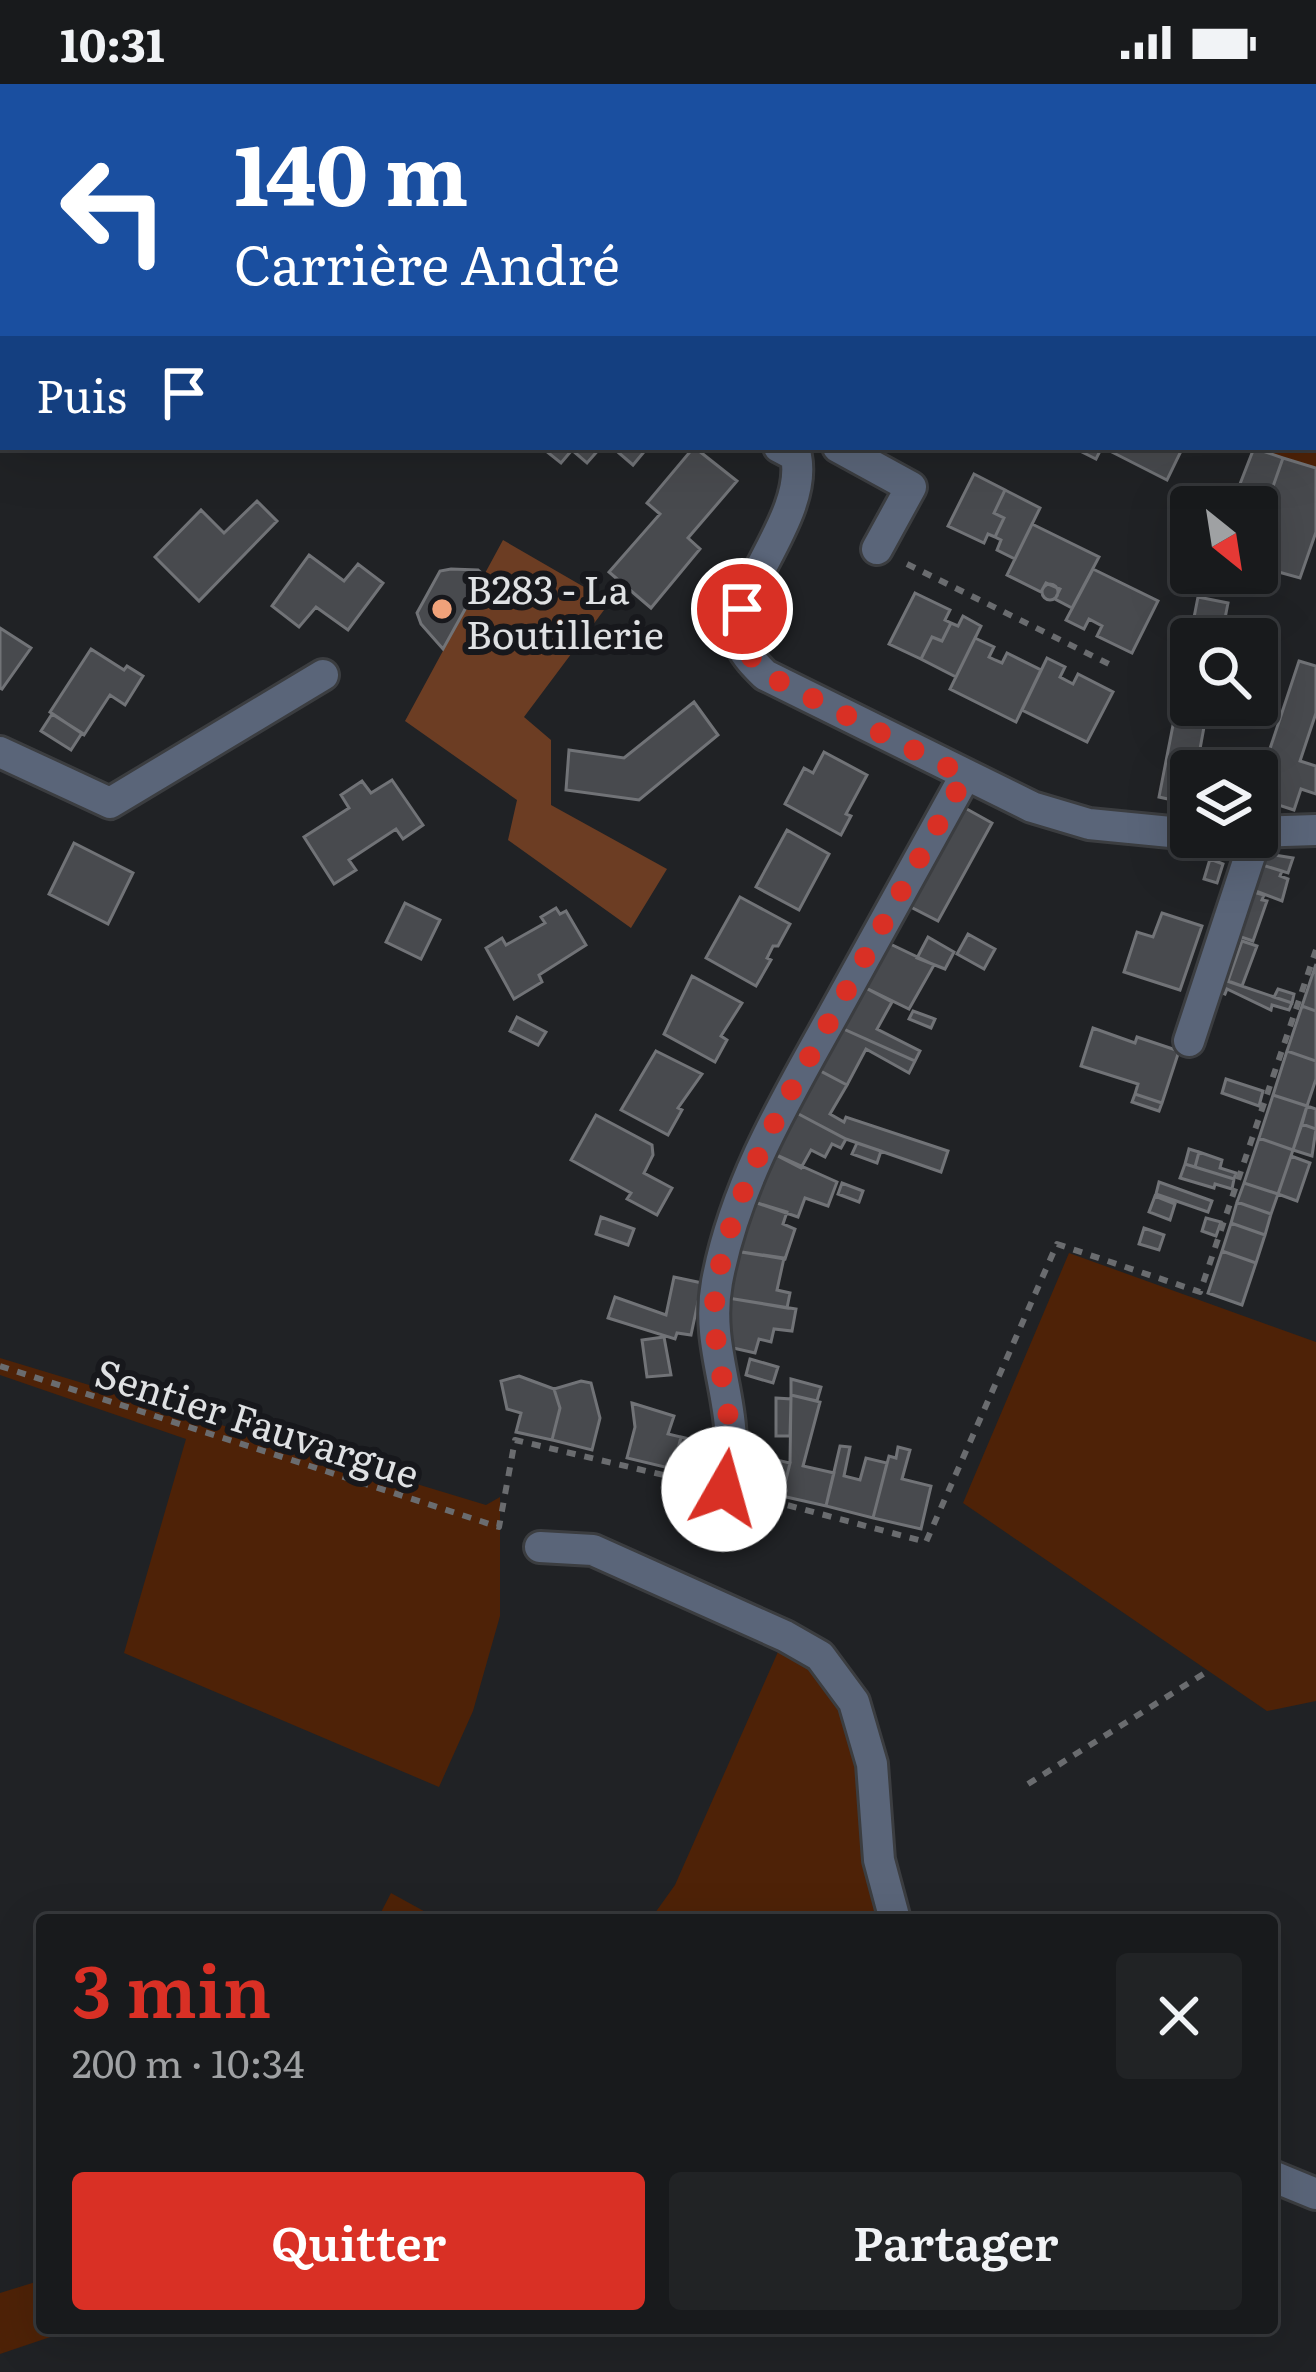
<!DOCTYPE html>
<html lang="fr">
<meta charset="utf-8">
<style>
:root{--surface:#181a1c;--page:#212325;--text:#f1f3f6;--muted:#9fa1a3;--line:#36383b;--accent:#d93025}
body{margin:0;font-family:Literata,serif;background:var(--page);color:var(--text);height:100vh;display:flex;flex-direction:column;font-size:45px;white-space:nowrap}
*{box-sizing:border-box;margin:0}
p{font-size:39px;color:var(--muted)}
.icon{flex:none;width:66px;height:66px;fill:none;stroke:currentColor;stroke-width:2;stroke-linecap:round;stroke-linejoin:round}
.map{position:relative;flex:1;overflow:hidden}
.panel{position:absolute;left:36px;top:1830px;width:1242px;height:420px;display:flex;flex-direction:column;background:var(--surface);border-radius:12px;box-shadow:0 12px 48px #0002,0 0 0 3px var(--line)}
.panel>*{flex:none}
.hud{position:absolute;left:0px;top:0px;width:1317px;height:366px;box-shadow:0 12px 48px #0002,0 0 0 3px var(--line);background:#1a4fa0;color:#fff;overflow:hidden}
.needle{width:78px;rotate:150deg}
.buttons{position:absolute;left:1170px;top:402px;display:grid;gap:24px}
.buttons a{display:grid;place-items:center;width:108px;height:108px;border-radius:12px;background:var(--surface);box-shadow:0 12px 48px #0002,0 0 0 3px var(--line);font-size:60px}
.pin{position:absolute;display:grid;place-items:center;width:102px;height:102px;color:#fff;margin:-51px;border:6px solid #fff;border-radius:50%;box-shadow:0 3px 12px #0007}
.me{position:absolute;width:132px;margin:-66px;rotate:7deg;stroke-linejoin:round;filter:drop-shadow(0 0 9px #0008)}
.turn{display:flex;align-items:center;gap:42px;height:252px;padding:0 36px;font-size:54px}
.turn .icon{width:156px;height:156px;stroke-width:2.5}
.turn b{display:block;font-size:84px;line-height:102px}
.then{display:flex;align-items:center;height:114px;padding:0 36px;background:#0003;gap:24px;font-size:45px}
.round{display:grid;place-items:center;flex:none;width:126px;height:126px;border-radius:12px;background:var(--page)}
.headline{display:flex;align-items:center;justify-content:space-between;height:204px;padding:0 36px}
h1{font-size:72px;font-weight:600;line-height:90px;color:var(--accent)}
.action{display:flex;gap:24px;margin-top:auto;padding:24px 36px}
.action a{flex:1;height:138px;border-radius:12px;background:var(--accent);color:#fff;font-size:48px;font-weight:600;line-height:138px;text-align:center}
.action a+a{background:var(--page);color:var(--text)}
.status{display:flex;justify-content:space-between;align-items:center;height:84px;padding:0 60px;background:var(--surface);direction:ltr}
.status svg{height:33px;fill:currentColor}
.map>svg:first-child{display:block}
.green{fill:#4e2207}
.forest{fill:#6c3d23}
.building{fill:#484a4e;stroke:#717377;stroke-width:3}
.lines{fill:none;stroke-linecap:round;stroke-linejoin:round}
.minor-casing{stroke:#3b3d40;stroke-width:36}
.path{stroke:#6a6c6f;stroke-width:6;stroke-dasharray:9 9;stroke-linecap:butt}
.minor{stroke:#5a6579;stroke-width:30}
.route{stroke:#d93025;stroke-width:21;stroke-dasharray:0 37.8}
.poi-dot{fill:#f0a27a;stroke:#17181c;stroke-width:4.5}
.labels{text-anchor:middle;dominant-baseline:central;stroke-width:12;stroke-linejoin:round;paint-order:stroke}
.poi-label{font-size:39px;fill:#dfe1e3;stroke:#17181c;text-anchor:start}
.street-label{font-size:39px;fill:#dfe1e3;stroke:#17181c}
</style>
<div class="status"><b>10:31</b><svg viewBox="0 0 49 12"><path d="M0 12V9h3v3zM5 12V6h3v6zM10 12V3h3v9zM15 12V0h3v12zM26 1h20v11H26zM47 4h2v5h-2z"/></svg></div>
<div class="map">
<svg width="1316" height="2288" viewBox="0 0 1316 2288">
<rect width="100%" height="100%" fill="#202225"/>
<path class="green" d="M1316,167v217l-62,-20 60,-1z
M1069,1169l247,89v359l-49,10 -304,-208z
M0,1274l486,147 14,-8v119l-27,95 -34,76 -315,-134 62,-214 -186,-64z
M785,1552l69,66 41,218h-245l25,-35z
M391,1809l49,27h-63z
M42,2196v48h35l-77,26v-61z"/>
<path class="forest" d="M503,456l107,62 -86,115 27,23v65l116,64 -36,59 -123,-88 9,-40 -112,-79z"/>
<path class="building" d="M598,0h137l3,3h-137z
M1287,0h29l-2,55v-52h-28z
M2,1l2,2 -1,72 -3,-3z
M0,263l3,2 -3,50z
M541,363h60l-14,16 -15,-13 -11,13z
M612,363h36l-15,18z
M694,363l43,34 -49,57 12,11 -49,59 -42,-36 51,-58 -13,-11z
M1072,363h30l-6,12z
M1102,363h81l-16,33z
M1254,364l29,10 -19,54 -31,-10z
M1283,374l33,10v64l-16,46 -43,-12v-34z
M974,390l31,16 -11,23 10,5 -9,19 -7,-3 -4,9 -36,-17z
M1005,406l35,18 -25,51 -18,-9 4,-10 -6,-3 9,-19 -10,-5z
M257,417l20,20 -78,80 -44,-44 46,-47 23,23z
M1032,440l67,33 -27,51 -17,-9 5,-10 -14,-6 -5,9 -34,-17z
M309,471l35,26 14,-17 25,19 -35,47 -32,-23 -17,20 -27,-21z
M451,485l27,1 6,5 -41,74 -22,-25 -4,-11 23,-42z
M1093,485l65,32 -26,52 -35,-17 5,-10 -13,-7 -5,10 -18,-9z
M1042 508a8 8 0 1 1 16 0a8 8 0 1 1-16 0Z
M915,509l35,17 -5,10 6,3 -9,18 -10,-4 -11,22 -32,-15z
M1198,513l30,6 -7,36h-30v66h17l-12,66h-5l-1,33 -31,-7z
M963,532l18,10 -25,51 -35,-18 11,-22 10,4 9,-18 7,3z
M0,544l31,20 -29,41 -2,-1z
M975,554l19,9 -5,10 6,3 7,3 5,-10 34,17 -25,52 -66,-33z
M91,565l33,21 3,-4 16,10 -18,29 -15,-10 -26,40 -34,-23z
M1047,574l18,9 -5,10 13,7 5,-10 35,18 -26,50 -65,-32z
M1299,577l17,5v47l-16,48 16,5v28l-15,-5 -7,21 -37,-12v-10z
M694,618l24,33 -79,65 -73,-10 3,-40 55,8z
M52,630l30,19 -11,17 -30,-19z
M824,668l43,23 -21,39 5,2 -10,19 -56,-31 19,-36 9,5z
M392,696l31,45 -20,14 -7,-10 -47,31 7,10 -22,14 -30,-47 45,-29 -8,-13 21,-14 9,12z
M965,724l27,15 -54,98 -33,-17 50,-92z
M787,746l42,24 -30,56 -43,-23z
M74,759l59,30 -25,51 -59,-30z
M1262,769l31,5 -5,15 -29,-9z
M1210,775l13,5 -6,19 -13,-4z
M1262,781l20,6 -2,5 8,3 -6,22 -29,-11z
M1253,808l11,3 -2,5 5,1 -14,40 -15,-5z
M740,813l50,27 -12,22h-5l-6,12 4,2 -15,26 -50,-28z
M405,819l35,17 -19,39 -35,-17z
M556,824l4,6 6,-3 20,34 -47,30 3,7 -28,17 -28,-51 16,-10 4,7 39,-22 -4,-6z
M1162,829l40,13 -22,64 -56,-18 13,-40 16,5z
M968,850l27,15 -11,20 -27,-15z
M928,853l26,15 -9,17 -28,-11z
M884,857l50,24 -25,44 -49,-24z
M1242,857l15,5 -15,40 -14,-5z
M1316,880v47l-14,-5z
M692,892l50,27 -21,33 6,4 -12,22 -51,-28z
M1221,895l71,24 -3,7 -17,-5 -1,5 -44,-21 -2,5 -8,-3z
M860,901l32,17 -15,27 43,22 -5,10 -78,-35z
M1278,905l16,5 -2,9 -18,-6z
M1302,922l14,5v50l-29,-10z
M913,927l22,8 -4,9 -22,-9z
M517,933l29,15 -8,13 -28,-14z
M837,942l78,35 -6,12 -43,-24 -19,36 -32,-17z
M1093,944l42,15 2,-6 42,14 -17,52 -27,-9 3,-10 -57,-18z
M656,967l46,23 -24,34 4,2 -14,25 -47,-25z
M1287,967l29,10v18l-9,27 -34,-11z
M815,984l32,17 -17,29 14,8 2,-5 102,34 -7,21 -95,-33 -55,-29z
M1226,995l37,12 -4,15 -37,-13z
M1135,1010l27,9 -3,8 -27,-9z
M1273,1011l34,11 -14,44 -34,-12z
M1307,1022l9,3v20l-14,-5z
M791,1026l55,29 -5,9 -9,-4 -7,13 -14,-7 -10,18 -33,-17z
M596,1031l56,30 1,10 -9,18 28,15 -15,27 -30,-16 4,-6 -60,-33z
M1302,1040l14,5 -4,27 -19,-6z
M1259,1054l34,12 -15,44 -34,-11z
M857,1059l24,8 -4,12 -25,-9z
M1189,1065l10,3 -4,15 -10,-3z
M768,1067l69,31 -9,24 -23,-8 -7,19 -47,-16z
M1199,1068l23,8 -2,8 16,5 -2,6 -39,-12z
M1291,1072l19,7 -13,38 -19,-7z
M1185,1080l49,15 -2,10 -17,-5 -1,4 -34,-10z
M1159,1098l53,19 -4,11 -52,-18z
M842,1099l21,8 -4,11 -21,-8z
M1244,1099l34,11 -7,20 -34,-12z
M1155,1112l20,8 -5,16 -21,-8z
M751,1117l36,11 -4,12 12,5 -10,30 -50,-8z
M1237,1118l34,12 -6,21 -34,-12z
M601,1133l33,12 -6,16 -32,-11z
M1206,1134l15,4 -5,14 -14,-5z
M1231,1139l34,12 -9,28 -34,-12z
M1144,1144l20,7 -5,15 -20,-6z
M735,1167l49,7 -7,32 13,3 -3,15 -59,-10z
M1222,1167l34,12 -14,42 -34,-12z
M674,1193l28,6 -11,52 -14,-2 -2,6 -67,-21 7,-21 51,18z
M728,1214l68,11 -4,22 -18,-2 -3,13 -12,-3 -4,14 -35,-8z
M664,1253l7,38 -24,2 -5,-37z
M750,1275l28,8 -5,16 -27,-8z
M519,1292l35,13 6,19 -8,32 -36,-8 5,-19 -14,-4 -6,-28z
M791,1295l30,8 -4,14 -26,-6z
M581,1297l10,2 9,35 -8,32 -40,-10 8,-32 -6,-19z
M791,1311l29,7 -17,64 31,7 -8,33 -44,-10 8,-33z
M776,1314l15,1 -1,37h-14z
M632,1319l42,13 -6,18 13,3 -8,32 -46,-11 8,-31z
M681,1353l47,11 -7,33 -48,-12z
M840,1362l10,1 -6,29 16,4 6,-22 21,5 -14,55 -47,-12z
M898,1363l12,3 -8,29 29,7 -10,43 -48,-11 16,-62 7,2z
M742,1368l48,11 -8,33 -49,-12z"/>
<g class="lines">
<g class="minor-casing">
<path id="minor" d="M100,0l6,3
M1017,3l2,-3
M779,363l17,9c13,64 -74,144 -55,189 5,11 15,21 24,30l267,132 57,17 102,10
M838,363l73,40 -34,62
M0,668l110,51 213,-128
M1257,748l59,-2
M1189,957l67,-204
M724,1405c23,-75 -21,-131 -7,-207 18,-97 68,-181 116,-267 44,-80 88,-160 132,-239
M540,1463l53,3 192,86 35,20 34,46 18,62 7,96 16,60
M1272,2092l44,18"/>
</g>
<path class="path" d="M907,480l206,102
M0,1282l499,161 16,-87 178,42
M753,1412l173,46 131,-298 143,48 116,-342
M1028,1700l180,-113"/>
<use href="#minor" class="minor"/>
</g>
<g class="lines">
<path class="route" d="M724,1405c21,-71 -20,-135 -7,-207 18,-97 68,-181 116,-267 44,-80 88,-160 132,-239l-200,-102 -24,-30 -3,-13 4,-22"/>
</g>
<circle class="poi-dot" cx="442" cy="525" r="12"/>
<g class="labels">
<g class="poi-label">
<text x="466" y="503">B283 - La<tspan x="466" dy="45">Boutillerie</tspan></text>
</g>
<g class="street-label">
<text transform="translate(258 1337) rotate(18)">Sentier Fauvargue</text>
</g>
</g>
</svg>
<div class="buttons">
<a><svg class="needle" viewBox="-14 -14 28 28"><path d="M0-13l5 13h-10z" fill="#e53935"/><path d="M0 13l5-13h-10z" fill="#9fa1a3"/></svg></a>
<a><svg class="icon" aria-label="search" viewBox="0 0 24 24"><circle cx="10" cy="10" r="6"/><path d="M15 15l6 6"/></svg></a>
<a><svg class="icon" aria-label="layers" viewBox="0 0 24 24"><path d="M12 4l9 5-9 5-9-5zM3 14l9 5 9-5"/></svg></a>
</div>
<div class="pin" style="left:742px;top:525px;background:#d93025"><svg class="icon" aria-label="arrive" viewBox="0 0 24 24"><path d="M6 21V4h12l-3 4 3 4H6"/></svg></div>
<svg class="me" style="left:724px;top:1405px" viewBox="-20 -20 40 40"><circle r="19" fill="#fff"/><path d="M0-13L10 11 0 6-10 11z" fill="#d93025"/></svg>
<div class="hud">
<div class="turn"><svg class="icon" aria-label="left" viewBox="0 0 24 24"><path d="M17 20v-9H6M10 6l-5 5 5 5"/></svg><div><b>140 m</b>Carrière André</div></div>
<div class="then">Puis<svg class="icon" aria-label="arrive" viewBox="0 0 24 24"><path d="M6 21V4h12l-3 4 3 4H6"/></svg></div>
</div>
<section class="panel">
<div class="headline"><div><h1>3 min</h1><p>200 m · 10:34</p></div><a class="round"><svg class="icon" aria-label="close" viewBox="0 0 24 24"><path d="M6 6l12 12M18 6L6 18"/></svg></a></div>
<div class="action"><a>Quitter</a><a>Partager</a></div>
</section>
</div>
